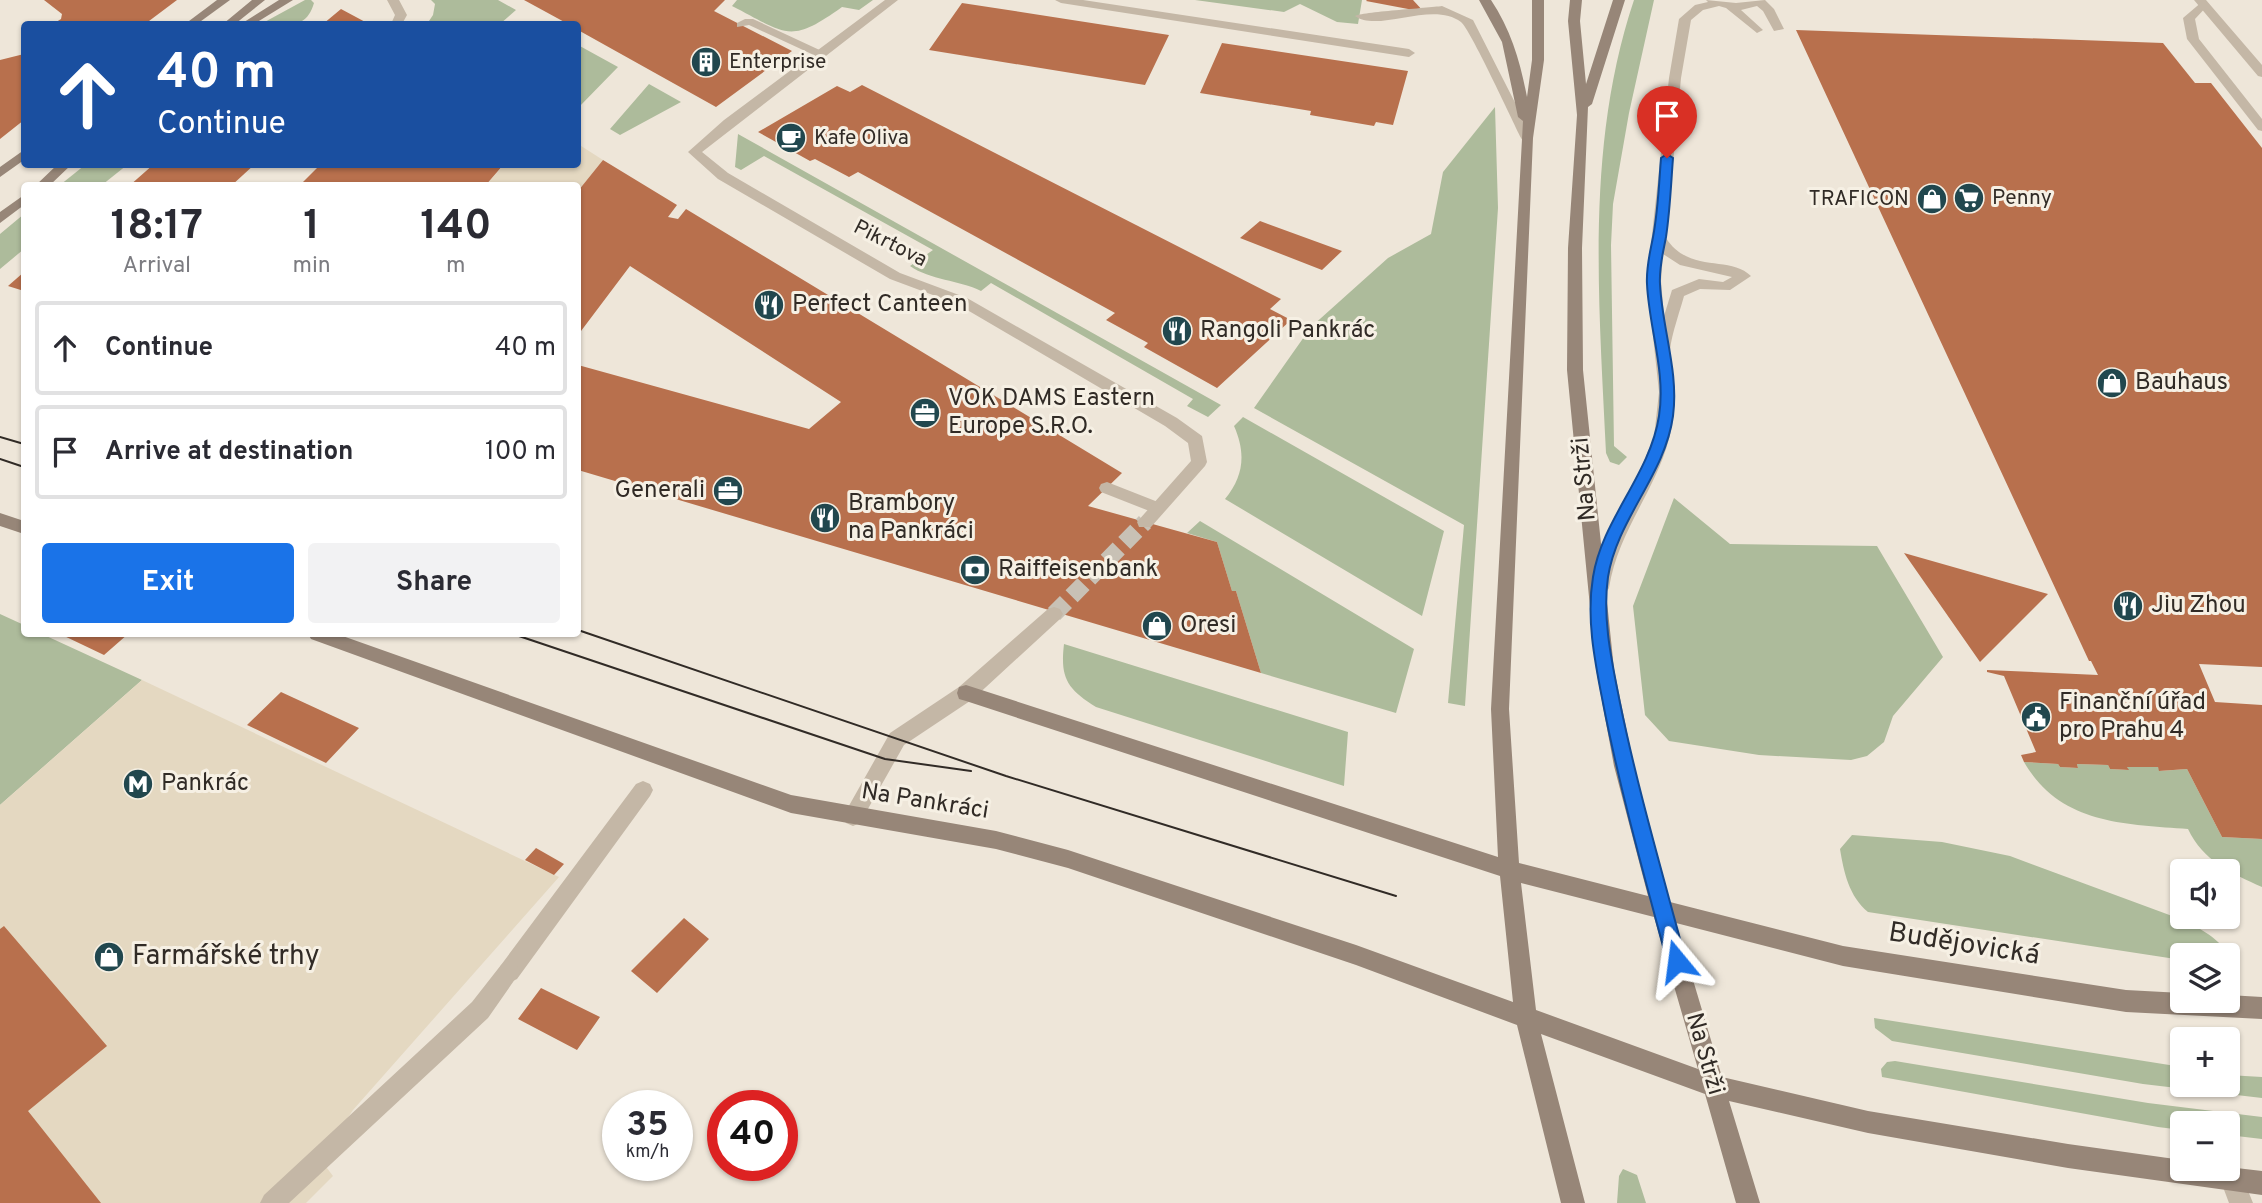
<!DOCTYPE html>
<meta charset="utf-8">
<style>
:root{--surface:#fff;--page:#f2f2f3;--text:#2b2b33;--muted:#7c7c81;--line:#e1e1e2;--accent:#1a73e8}
body{margin:0;font-family:Overpass,sans-serif;background:var(--page);color:var(--text);height:100vh;display:flex;flex-direction:column;font-size:26px;white-space:nowrap}
*{box-sizing:border-box;margin:0}
p{font-size:23px;color:var(--muted)}
.icon{flex:none;width:38px;height:38px;fill:none;stroke:currentColor;stroke-width:2;stroke-linecap:round;stroke-linejoin:round}
.map{position:relative;flex:1;overflow:hidden}
.sheet{position:absolute;left:21px;top:182px;width:560px;height:455px;display:flex;flex-direction:column;background:var(--surface);border-radius:7px;box-shadow:0 2px 5px #0004}
.sheet>*{flex:none}
.top-card{position:absolute;left:21px;top:21px;width:560px;height:147px;border-radius:7px;box-shadow:0 2px 5px #0004;background:#1a4fa0;color:#fff;overflow:hidden}
.controls{position:absolute;left:2170px;top:859px;display:grid;gap:14px}
.controls a{display:grid;place-items:center;width:70px;height:70px;border-radius:7px;background:var(--surface);box-shadow:0 2px 5px #0004;font-size:35px}
.speed{position:absolute;left:602px;top:1090px;display:flex;gap:14px;font-size:35px;font-weight:700;text-align:center}
.speed>*{display:grid;place-content:center;width:91px;height:91px;border-radius:50%;background:var(--surface);box-shadow:0 2px 5px #0004;line-height:1}
.speed small{font-size:18px;font-weight:400}
.speed .limit{border:10px solid #d22;background:#fff;color:#111}
.pin{position:absolute;display:grid;place-items:center;width:60px;height:60px;color:#fff;margin:-72px -30px;border-radius:50% 50% 50% 0;rotate:-45deg;box-shadow:0 0 7px #0007}
.pin .icon{rotate:45deg}
.me{position:absolute;width:77px;margin:-38px;rotate:344deg;stroke-linejoin:round;filter:drop-shadow(0 0 5px #0008)}
.turn{display:flex;align-items:center;gap:24px;height:147px;padding:0 21px;font-size:32px}
.turn .icon{width:91px;height:91px;stroke-width:2.5}
.turn b{display:block;font-size:49px;line-height:60px}
.eta{display:flex;justify-content:space-evenly;align-items:center;height:119px;text-align:center}
.eta b{font-size:42px;font-weight:700;line-height:49px}
.primary-button{display:flex;gap:14px;margin-top:auto;padding:14px 21px}
.primary-button a{flex:1;height:80px;border-radius:7px;background:var(--accent);color:#fff;font-size:28px;font-weight:700;line-height:80px;text-align:center}
.primary-button a+a{background:var(--page);color:var(--text)}
ul{padding:0;list-style:none}
li{display:flex;align-items:center;gap:21px;height:94px;margin:0 14px 10px;padding:0 7px;border:4px solid var(--line);border-radius:7px}
li div{flex:1}
li b{display:block;font-size:26px}
li em{font-style:normal}
.map>svg:first-child{display:block}
.green{fill:#adbb9b}
.plaza{fill:#e4d8c1}
.building{fill:#b8704d}
.lines{fill:none;stroke-linecap:round;stroke-linejoin:round}
.street-tunnel{stroke:#c8c1b5;stroke-width:17;stroke-dasharray:17 8;stroke-linecap:butt}
.lane{fill:#c4b7a6;fill-rule:evenodd}
.street{fill:#c4b7a6;fill-rule:evenodd}
.secondary{fill:#978678;fill-rule:evenodd}
.tram{stroke:#312b26;stroke-width:2}
.route{fill:#1a73e8;stroke:#114b97;stroke-width:2}
.labels{text-anchor:middle;dominant-baseline:central;stroke-width:6;stroke-linejoin:round;paint-order:stroke}
.far-poi-label{font-size:21px;fill:#312b26;stroke:#f6f0e4;text-anchor:start}
.far-street-label{font-size:21px;fill:#312b26;stroke:#f6f0e4}
.poi-label{font-size:24px;fill:#312b26;stroke:#f6f0e4;text-anchor:start}
.street-label{font-size:24px;fill:#312b26;stroke:#f6f0e4}
.near-street-label{font-size:28px;fill:#312b26;stroke:#f6f0e4}
.near-poi-label{font-size:28px;fill:#312b26;stroke:#f6f0e4;text-anchor:start}
</style>
<div class="map">
<svg width="2262" height="1203" viewBox="0 0 2262 1203">
<rect width="100%" height="100%" fill="#eee6d9"/>
<path class="green" d="M305,0h6l3,3c-8,28 -29,22 -53,21z
M431,0h67l18,10 -16,14h-73l6,-9 2,-11z
M737,0h136l-14,10 -17,-3c-53,38 -55,27 -110,-1z
M1195,0h167l-4,24 -21,-2 -37,-18 -16,8z
M1634,0h20l-25,113 -16,91 -2,41 3,201 13,11 -8,8 -9,-3 -4,-9c-7,-151 -21,-307 28,-453z
M578,45l40,22 -40,41z
M649,84l32,18 -61,33 -10,-6z
M1495,107l3,101 -33,498 -17,-3 16,-178 -210,-117 57,-81 77,-69 43,-24 12,-62z
M738,134l483,271 -13,12 -21,-11 6,-7 -202,-116 -10,8c-22,-11 -51,-11 -71,-25l23,-16 -169,-94 -23,14 -6,-3z
M85,165v-1l42,1 -25,20h-42z
M24,214v35l-24,20v-35z
M1243,417l201,114 -22,85 -197,-117c19,-23 21,-46 9,-73z
M1674,498l56,46 147,2 66,111 -50,59 -9,26 -17,14 -16,4 -92,-5 -90,-14 -24,-26 -12,-109z
M1200,521l214,128 -18,64 -135,-40 -25,-82h-4l-15,-49 -30,-9z
M0,614l24,11v9h18l100,46 -142,125z
M1064,644l284,88 -4,54 -248,-79c-29,-18 -36,-29 -32,-63z
M2024,762l34,2 2,3 18,1 -1,-4 31,1 2,4 18,1 -1,-3h31l2,4 27,-2 35,68 40,2v48c-31,-14 -59,-26 -74,-58 -65,-5 -128,-5 -164,-67z
M1852,835l90,7 68,14 173,64c28,14 40,22 56,49l-11,-2v-11h-46v4l-314,-48c-19,-16 -24,-39 -28,-63z
M1874,1018l308,49v18h46v-10l34,2v21l-119,-14 -251,-43 -17,-13z
M1895,1061l253,42 114,14v22l-34,-4v-11h-46v6l-24,-3 -276,-50 -1,-8 6,-7z
M1623,1169l14,6 9,28h-29l2,-27z"/>
<path class="plaza" d="M578,144l25,16 -25,31v-5h-93l19,-21 74,-1z
M142,680l417,197 -206,233 -33,49 13,17 -27,27h-306v-398z"/>
<path class="building" d="M44,0h133l-32,24h-92l8,-5 1,-5z
M524,0h201l-11,11 78,40 -76,56 -138,-77v-6h-10z
M1367,0h46l11,12 -58,-11z
M962,3l78,12 129,20 -24,50 -216,-35z
M341,9l28,15h-46z
M1796,30l367,13 32,40h16l51,65v519l-63,-3 16,38 47,3v134l-40,-2 -35,-68 -28,2 -1,-4h-31l2,3 -19,-1 -2,-4 -31,-1 1,4 -18,-1 -2,-3 -34,-2 -3,-7 15,-3 -32,-76 -17,-4v-2l111,5 -7,-14h-2z
M1222,43l186,28 -15,54 -17,-3 -2,4 -64,-11 1,-4 -111,-18z
M24,54v66l-24,19v-79z
M862,85l419,214 -11,10 21,11 -74,68 -73,-41 4,-4 -42,-23 9,-7 -257,-141 -9,5 -34,-18 -5,2 -52,-29 79,-46 13,6z
M603,160l74,45 -9,12 10,2 8,-10 436,264 -34,33 129,36 15,49h4l25,82 -683,-203v-105l231,64 32,-27 -211,-136 -52,69v-144z
M154,164h101l-24,22h-102z
M321,164h183l-19,22 -185,-1z
M1260,221l82,30 -20,19 -82,-32z
M24,272v19l-16,-5z
M1904,553l144,41 -68,68z
M60,634h68l-24,21z
M281,692l78,36 -33,35 -79,-38z
M536,848l28,16 -10,11 -29,-15z
M684,918l25,21 -52,54 -26,-22z
M4,926l103,120 -79,65 73,92h-101v-274z
M541,988l59,29 -23,33 -59,-31z"/>
<g class="lines">
<path class="street-tunnel" d="M1054,614l91,-92"/>
<path class="lane" d="M387,0h12l8,15 -5,9h-11l4,-9z
M1706,0l30,3 29,-3 9,9 10,20 -10,2 -11,-20 -6,-5 -16,4 22,20 -6,3 -31,-25 -7,-2 -16,4 -12,10 -10,58 -15,160c23,36 64,17 85,38l-21,14 -30,-1 -16,7c-4,15 -14,43 -14,57 1,29 8,56 -1,86 -14,53 -51,92 -60,149l-3,5h-12l-3,-5 5,-23 7,-22 33,-63 18,-43 5,-45 -12,-111 22,-203 10,-59 16,-14 13,-3zM1663,254l17,11 52,12 -9,5 -24,-3 -27,11 -8,26 -3,-35z
M2203,1l6,3 -14,15 4,20 63,80v12l-4,-1 -71,-91 -4,-21z
M1442,6l31,14 60,118 -2,3h-8l-2,-3c-9,-18 -51,-109 -60,-116 -28,-22 -83,11 -106,-6 6,-4 73,-8 87,-10z
M745,19h8l73,34 -10,3 -67,-31 -12,2v-4z
M1107,482l56,22 2,4 -8,6 -56,-22 -2,-4 2,-4z
M643,781l7,3 3,6 -3,6 -133,183 -8,4 -8,-4 -3,-7 3,-7 135,-181z
M2232,1167l8,4 13,32h-24l-9,-24 4,-8z"/>
<path class="street" d="M885,0h13l-196,152 26,21 172,100 67,25 210,120 25,18 5,26 -2,4 -54,61h-12l-2,-5 54,-61 -3,-18 -23,-17 -208,-122 -67,-25 -172,-100 -30,-27 36,-32z
M1055,0h28l326,49 6,4 -6,4 -348,-54z
M2194,0h12l56,65v12l-4,-1z
M1054,607l6,2 3,5 -3,5 -87,80 -69,46 -44,78 -7,3 -7,-3 -3,-6 3,-6 44,-78 69,-46 89,-78z
M509,961l8,4 3,7 -32,46 -199,185h-29l4,-8 208,-193 29,-37z"/>
<path class="secondary" d="M217,0h13l-33,24h-12z
M252,0h13l-30,24h-12z
M279,0h14l-39,24h-13z
M1479,0h12c20,30 29,61 36,97l5,-37v-60h12v60l-11,78 -24,571 10,154 129,33 -34,-130 -18,-97 -29,-299 1,-122 9,-133 -9,-94 2,-21h12l-2,21 6,63 27,-84h12l-33,104 -4,3 -6,141 1,122 31,299 20,97 36,136 173,44 283,44 56,3v8h46v-6l34,2v22l-136,-7 -283,-46 -167,-43 46,154 146,34 200,33 114,16v9h46v-2l34,4v24l-194,-27 -200,-35 -139,-32 31,102h-24l-31,-109 -164,-60 44,169h-24l-44,-178 -161,-60 -288,-97 -72,-19 -205,-36 -480,-174 -3,-5h29l454,161 205,36 72,19 288,95 157,57 -13,-126 -534,-175 -7,-2 -2,-6 2,-6 7,-2 532,172 -7,-148 32,-588 -5,-4 -16,-75zM1521,883l133,34 44,152 -162,-59z
M24,150v10l-24,17v-10z
M58,164h14l-23,22h-14z
M24,195v10l-24,18v-11z
M0,513l24,8v13l-24,-8z"/>
<path class="tram" d="M0,437l24,7
M0,459l24,8
M578,630l428,146 390,120
M513,634l372,125 86,12"/>
</g>
<path class="route" d="M1667,154l6,4c-2,26 -3,53 -7,79 -3,16 -7,30 -6,47 2,44 19,88 13,132 -8,59 -56,103 -65,161 -6,42 4,85 12,126 18,87 43,172 66,258l-3,6 -6,3 -7,-3 -3,-6c-23,-86 -47,-171 -64,-258 -8,-41 -17,-84 -10,-126 9,-58 57,-102 66,-161 7,-44 -10,-88 -12,-132 -1,-17 3,-31 6,-47 5,-26 6,-53 8,-79z"/>
<defs>
<g id="building-disc" transform="scale(1.575)"><circle r="9.5" fill="#21474e" stroke="#f6f0e4"/><path d="M-4-6H4V6H1V3H-1V6H-4ZM-2.5-4.3h1.7v1.8h-1.7ZM.8-4.3h1.7v1.8H.8ZM-2.5-1h1.7V.8h-1.7ZM.8-1h1.7V.8H.8Z" fill="#fff"/></g>
<g id="cafe-disc" transform="scale(1.575)"><circle r="9.5" fill="#21474e" stroke="#f6f0e4"/><path d="M-5.5-4.5H6V0H3Q3 3.5 0 3.5H-2.5Q-5.5 3.5-5.5 0ZM3-3.2v2h1.7v-2ZM-6 4.5H4V6H-6Z" fill="#fff"/></g>
<g id="supermarket-disc" transform="scale(1.575)"><circle r="9.5" fill="#21474e" stroke="#f6f0e4"/><path d="M-6-5.5h2.5l.6 2H6L4.5 2H-2.5L-4.4-4H-6ZM-1.5 3.2a1.3 1.3 0 1 0 .1 0ZM3 3.2a1.3 1.3 0 1 0 .1 0Z" fill="#fff"/></g>
<g id="shop-disc" transform="scale(1.575)"><circle r="9.5" fill="#21474e" stroke="#f6f0e4"/><path d="M-5-2.5h2.3a2.7 3.5 0 0 1 5.4 0H5L5.5 6h-11ZM-1.5-2.5h3a1.5 2.3 0 0 0-3 0Z" fill="#fff"/></g>
<g id="restaurant-disc" transform="scale(1.575)"><circle r="9.5" fill="#21474e" stroke="#f6f0e4"/><path d="M-5-6h1v4h1v-4h1v4h1v-4h1v5L-1.5 .5V6h-2V.5L-5-1ZM5-6V6H3V1.5H1.5Q1.5-4 5-6Z" fill="#fff"/></g>
<g id="office-disc" transform="scale(1.575)"><circle r="9.5" fill="#21474e" stroke="#f6f0e4"/><path d="M-6-3h4V-5.5h4V-3h4V5H-6ZM-1-4.5V-3h2v-1.5ZM-6 0V1H6V0Z" fill="#fff"/></g>
<g id="bank-disc" transform="scale(1.575)"><circle r="9.5" fill="#21474e" stroke="#f6f0e4"/><path d="M-6-4H6V4H-6ZM0-2.3a2.3 2.3 0 1 0 0 4.6a2.3 2.3 0 1 0 0-4.6Z" fill="#fff"/></g>
<g id="civic-disc" transform="scale(1.575)"><circle r="9.5" fill="#21474e" stroke="#f6f0e4"/><path d="M-.6-6.5H3V-4.5H.6V-3L4-1V1h2V6H-6V1h2V-1L-.6-3ZM-1.2 2.5V6h2.4V2.5Z" fill="#fff"/></g>
<g id="metro-disc" transform="scale(1.575)"><circle r="9.5" fill="#21474e" stroke="#f6f0e4"/><path d="M-5.5 5V-5H-3L0 0L3-5H5.5V5H3V-.5L0 4L-3-.5V5Z" fill="#fff"/></g>
</defs>
<g fill-rule="evenodd">
<use href="#building-disc" x="706" y="62"/>
<use href="#cafe-disc" x="791" y="138"/>
<use href="#supermarket-disc" x="1969" y="198"/>
<use href="#shop-disc" x="1932" y="199"/>
<use href="#restaurant-disc" x="769" y="305"/>
<use href="#restaurant-disc" x="1177" y="331"/>
<use href="#shop-disc" x="2112" y="383"/>
<use href="#office-disc" x="925" y="413"/>
<use href="#office-disc" x="728" y="491"/>
<use href="#restaurant-disc" x="825" y="518"/>
<use href="#bank-disc" x="975" y="570"/>
<use href="#restaurant-disc" x="2128" y="606"/>
<use href="#shop-disc" x="1157" y="626"/>
<use href="#civic-disc" x="2036" y="717"/>
<use href="#metro-disc" x="138" y="784"/>
<use href="#shop-disc" x="109" y="957"/>
</g>
<g class="labels">
<g class="far-poi-label">
<text x="729" y="62">Enterprise</text>
<text x="814" y="138">Kafe Oliva</text>
<text x="1992" y="198">Penny</text>
<text x="1909" y="199" text-anchor="end">TRAFICON</text>
</g>
<g class="far-street-label">
<text transform="translate(890 244) rotate(27)">Pikrtova</text>
</g>
<g class="poi-label">
<text x="792" y="305">Perfect Canteen</text>
<text x="1200" y="331">Rangoli Pankrác</text>
<text x="2135" y="383">Bauhaus</text>
<text x="948" y="399">VOK DAMS Eastern<tspan x="948" dy="28">Europe S.R.O.</tspan></text>
<text x="705" y="491" text-anchor="end">Generali</text>
<text x="848" y="504">Brambory<tspan x="848" dy="28">na Pankráci</tspan></text>
<text x="998" y="570">Raiffeisenbank</text>
<text x="2151" y="606">Jiu Zhou</text>
<text x="1180" y="626">Oresi</text>
<text x="2059" y="703">Finanční úřad<tspan x="2059" dy="28">pro Prahu 4</tspan></text>
<text x="161" y="784">Pankrác</text>
</g>
<g class="street-label">
<text transform="translate(1585 479) rotate(-95)">Na Strži</text>
<text transform="translate(925 802) rotate(9)">Na Pankráci</text>
<text transform="translate(1704 1054) rotate(74)">Na Strži</text>
</g>
<g class="near-street-label">
<text transform="translate(1964 945) rotate(9)">Budějovická</text>
</g>
<g class="near-poi-label">
<text x="132" y="957">Farmářské trhy</text>
</g>
</g>
</svg>
<div class="controls">
<a><svg class="icon" aria-label="sound" viewBox="0 0 24 24"><path d="M4 9h4l5-4v14l-5-4H4zM17 9q2 3 0 6"/></svg></a>
<a><svg class="icon" aria-label="layers" viewBox="0 0 24 24"><path d="M12 4l9 5-9 5-9-5zM3 14l9 5 9-5"/></svg></a>
<a>+</a>
<a>−</a>
</div>
<div class="speed"><div>35<small>km/h</small></div><div class="limit">40</div></div>
<div class="pin" style="left:1667px;top:158px;background:#d93025"><svg class="icon" aria-label="arrive" viewBox="0 0 24 24"><path d="M6 21V4h12l-3 4 3 4H6"/></svg></div>
<svg class="me" style="left:1677px;top:961px" viewBox="-20 -20 40 40"><path d="M0-17L14 15 0 8-14 15z" fill="#1a73e8" stroke="#fff" stroke-width="4"/></svg>
<div class="top-card">
<div class="turn"><svg class="icon" aria-label="ahead" viewBox="0 0 24 24"><path d="M12 20V5M6 11l6-6 6 6"/></svg><div><b>40 m</b>Continue</div></div>
</div>
<section class="sheet">
<div class="eta">
<div><b>18:17</b><p>Arrival</p></div>
<div><b>1</b><p>min</p></div>
<div><b>140</b><p>m</p></div>
</div>
<ul>
<li><svg class="icon" aria-label="ahead" viewBox="0 0 24 24"><path d="M12 20V5M6 11l6-6 6 6"/></svg><div><b>Continue</b></div><em>40 m</em></li>
<li><svg class="icon" aria-label="arrive" viewBox="0 0 24 24"><path d="M6 21V4h12l-3 4 3 4H6"/></svg><div><b>Arrive at destination</b></div><em>100 m</em></li>
</ul>
<div class="primary-button"><a>Exit</a><a>Share</a></div>
</section>
</div>
